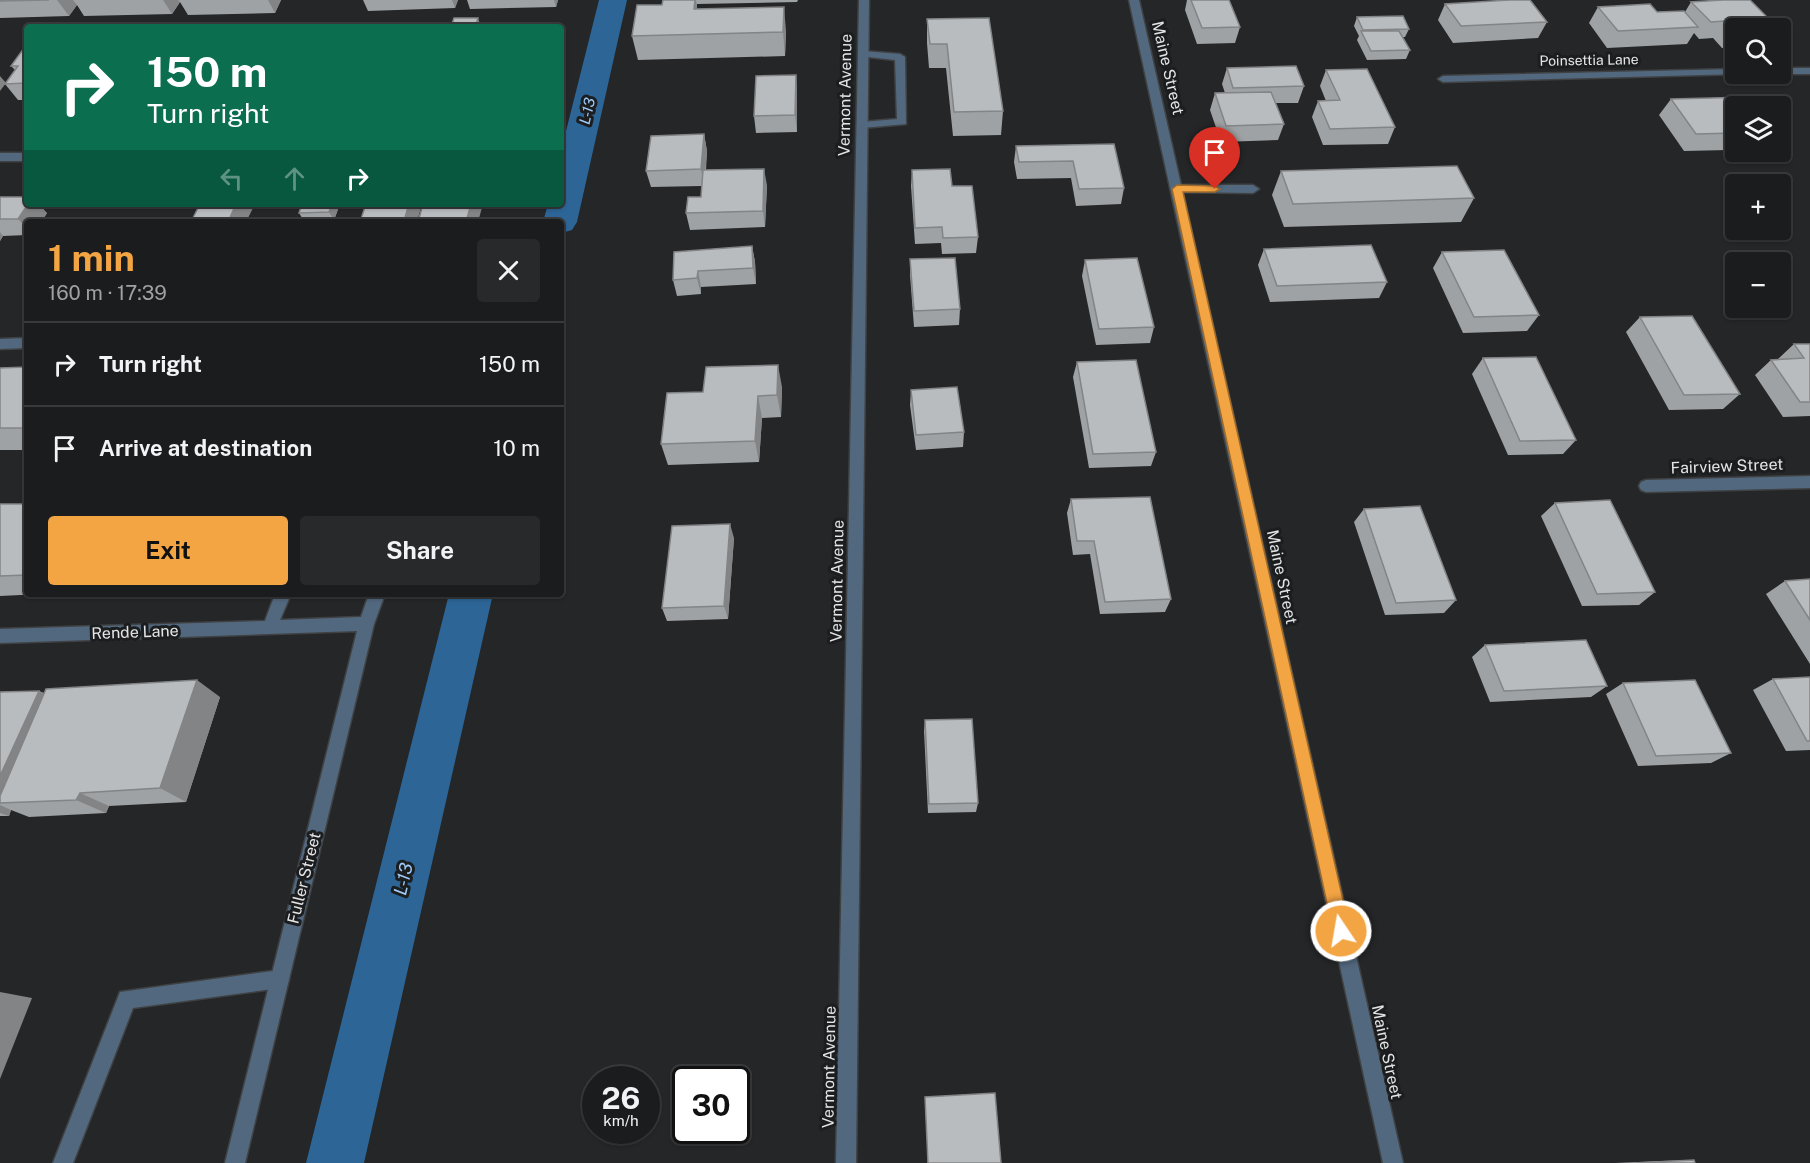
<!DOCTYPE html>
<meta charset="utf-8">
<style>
:root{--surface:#1b1c1e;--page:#28292b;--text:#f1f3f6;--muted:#a0a1a4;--line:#393a3c;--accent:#f3a443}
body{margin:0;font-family:"Public Sans",sans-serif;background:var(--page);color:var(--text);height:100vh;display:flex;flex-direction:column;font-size:22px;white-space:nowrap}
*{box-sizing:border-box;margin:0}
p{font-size:20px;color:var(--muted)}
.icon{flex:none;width:33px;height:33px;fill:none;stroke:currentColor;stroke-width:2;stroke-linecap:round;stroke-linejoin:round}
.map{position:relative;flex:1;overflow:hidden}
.panel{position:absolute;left:24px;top:219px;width:540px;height:378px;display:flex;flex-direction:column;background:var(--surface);border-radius:6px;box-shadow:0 2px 4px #0004,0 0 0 2px var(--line)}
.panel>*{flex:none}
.hud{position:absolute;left:24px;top:24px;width:540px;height:183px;border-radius:6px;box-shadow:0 2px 4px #0004,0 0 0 2px var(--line);background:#0b6e4f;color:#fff;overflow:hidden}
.tools{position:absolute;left:1725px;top:18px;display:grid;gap:12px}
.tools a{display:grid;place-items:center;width:66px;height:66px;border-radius:6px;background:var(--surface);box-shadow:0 2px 4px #0004,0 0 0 2px var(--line);font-size:30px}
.speed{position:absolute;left:582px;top:1066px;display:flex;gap:12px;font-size:30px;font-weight:700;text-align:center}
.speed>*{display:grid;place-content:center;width:78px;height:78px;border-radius:50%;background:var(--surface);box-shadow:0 2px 4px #0004,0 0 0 2px var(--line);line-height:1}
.speed small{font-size:15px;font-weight:400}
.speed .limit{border:3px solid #111;border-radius:9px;background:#fff;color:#111}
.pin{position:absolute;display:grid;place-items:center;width:51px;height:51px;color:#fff;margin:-62px -26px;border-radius:50% 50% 50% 0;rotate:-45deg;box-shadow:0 0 6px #0007}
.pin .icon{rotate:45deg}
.me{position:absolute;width:66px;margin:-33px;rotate:348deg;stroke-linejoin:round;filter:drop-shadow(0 0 4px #0008)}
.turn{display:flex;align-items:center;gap:21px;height:126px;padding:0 24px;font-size:27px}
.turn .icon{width:78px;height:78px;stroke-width:2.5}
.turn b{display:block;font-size:42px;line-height:51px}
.lanes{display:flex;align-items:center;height:57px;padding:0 24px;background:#0003;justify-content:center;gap:30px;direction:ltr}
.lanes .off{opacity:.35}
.round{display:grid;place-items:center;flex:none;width:63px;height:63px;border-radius:6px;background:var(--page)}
.summary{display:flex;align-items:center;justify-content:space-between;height:102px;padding:0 24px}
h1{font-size:36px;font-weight:700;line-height:45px;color:var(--accent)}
.button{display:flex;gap:12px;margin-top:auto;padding:12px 24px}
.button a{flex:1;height:69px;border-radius:6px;background:var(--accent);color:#111;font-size:24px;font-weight:700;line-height:69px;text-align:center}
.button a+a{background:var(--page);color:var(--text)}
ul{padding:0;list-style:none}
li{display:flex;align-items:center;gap:18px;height:84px;padding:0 24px;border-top:2px solid var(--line)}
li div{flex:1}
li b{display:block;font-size:22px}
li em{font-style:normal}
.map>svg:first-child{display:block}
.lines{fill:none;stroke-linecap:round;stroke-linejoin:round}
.canal{fill:#2c6596;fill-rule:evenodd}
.lane-casing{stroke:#3f4143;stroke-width:3}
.street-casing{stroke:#3f4143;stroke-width:3}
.lane{fill:#52687f;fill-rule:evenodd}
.street{fill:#52687f;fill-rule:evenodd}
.wall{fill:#9fa2a4}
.shaded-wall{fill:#828486}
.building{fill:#b9bcbf;stroke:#828486;stroke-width:1.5}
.route{fill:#f3a443;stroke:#9e6b2c;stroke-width:1.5}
.labels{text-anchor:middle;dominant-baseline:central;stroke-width:6;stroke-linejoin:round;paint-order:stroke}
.far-street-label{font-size:14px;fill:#e3e5e6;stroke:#1b1d1f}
.far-water-label{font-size:15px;font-style:italic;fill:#9fccf8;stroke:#1b1d1f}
.street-label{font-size:16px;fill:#e3e5e6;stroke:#1b1d1f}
.water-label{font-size:18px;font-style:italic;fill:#9fccf8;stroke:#1b1d1f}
</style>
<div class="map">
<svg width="1810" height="1163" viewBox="0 0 1810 1163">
<rect width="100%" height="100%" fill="#242628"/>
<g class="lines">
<path class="canal" d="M599,0h28l-50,222 -5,8 -11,3v-11h-18l5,-18h13v-53z
M449,594h44l-129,569h-58z"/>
<g class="lane-casing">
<path id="lane" d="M863,51l37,3 5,3 1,67 -44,4 -5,-3 5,-3 35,-3 -2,-59 -36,-4v-4z
M1177,185h76l6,4 -6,4 -80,-1v-6z
M280,970l7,2 2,7 -2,7 -7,2 -147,20 -60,155h-20l67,-171z"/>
</g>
<g class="street-casing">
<path id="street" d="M859,0h10l-13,1163h-20z
M1129,0h10l264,1163h-20z
M1780,68h30v6h-32h2z
M1736,69v5h4l-297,8 -5,-3 5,-3z
M0,153h27v8h-27z
M27,338v10l-27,1v-10z
M1810,476v12l-164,4 -5,-2 -2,-4 2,-4 5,-2z
M275,594h16l-11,26 81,-3 8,-23h16l-11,30 -129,539h-20l132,-532 -357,12v-14l265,-8z"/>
</g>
<use href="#lane" class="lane"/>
<use href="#street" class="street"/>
</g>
<path class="wall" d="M0,0h281l-6,13 -87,2 -8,-13 -8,12 -88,2 -7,-11 -8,11 -69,2z
M363,0h95l-3,8 -87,3z
M467,0h91l-2,7 -86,2z
M663,0h135l-1,2 -100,2v5l89,22 -1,25 -147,4 -6,-24 30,-31z
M1187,0h42l11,27 -5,16 -38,1 -12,-34z
M1691,2l76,15 -8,10 -23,1v19l-14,1 -9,-10 -14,1 -5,-6 -7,11 -80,4 -18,-25 9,-16 59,5h28z
M1445,4l102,18 -9,16 -85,5 -15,-23z
M1357,17l52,12 -4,8h-2l7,13 -4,9 -39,1 -10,-20 2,-4 -5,-10z
M927,19l76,92 -2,24 -48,1 -7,-68h-17l-2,-25z
M27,44v56h-9l-13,-16 10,-14 -4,-4z
M1227,68l77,18 -6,17h-22l8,21 -6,16 -57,2 -11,-32 5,-17h10l-3,-9z
M1326,70l69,57 -7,17 -65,1 -11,-28 6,-16h8l-6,-15z
M796,75l1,17v40l-41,1 -2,-17z
M1671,99l65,7v34l-8,10 -44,1 -25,-36z
M704,134l3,17 -1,19 61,15 -2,42 -75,3 -4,-17 15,-16 1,-11 -51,1 -5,-16z
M1114,144l10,44 -3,16 -45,2 -5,-28 -54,1 -3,-17 2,-16z
M912,170l40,16 26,51 -2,16 -34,1 -1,-11 -26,1 -4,-58z
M1281,171l193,27 -13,24 -177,5 -12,-32z
M0,197l47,16 -6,9h-14v13l-24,1 -3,5z
M340,204l-6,16 -30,1 -5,-8z
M752,246l3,16 1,22 -55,3v7l-24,2 -4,-16z
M1264,249l123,33 -8,16 -109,4 -12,-37z
M1442,252l97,63 -12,16 -64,2 -30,-65z
M910,259l50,50 -1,16 -45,2 -4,-52z
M1085,260l69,67 -4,16 -54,2 -14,-69z
M1640,317l100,77 -17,15 -54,1 -43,-78z
M1794,344h16v72l-27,1 -28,-42 16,-15 7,-1z
M1483,358l93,82 -13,14 -55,1 -36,-81z
M1077,362l79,90 -5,14 -62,2 -16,-91z
M27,367v83h-27v-82z
M782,387l-1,30 -19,1 -3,44 -91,3 -7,-21 42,-52z
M911,390l53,42 -1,15 -47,3 -6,-45z
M1071,499l100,100 -6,13 -65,2 -10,-60 -17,1 -6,-42z
M1555,503l100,89 -16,13 -57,1 -41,-90z
M0,504h27v90h15l-42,2z
M1364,509l92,91 -12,13 -59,2 -31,-93z
M734,538l-6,81 -61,2 -5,-13z
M1810,579v85l-44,-70 19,-13z
M1485,645l122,41 -16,11 -101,5 -18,-45z
M1810,677v73l-24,1 -33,-61 20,-11z
M1623,683l108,70 -20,10 -73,3 -32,-72z
M39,691l5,2 176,4 -34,105 -77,4 -3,7 -77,4 -18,-7 -2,6h-9v-124z
M925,720l53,83 -2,9 -48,1 -4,-82z
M925,1097l76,66h-73z
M1694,1160l1,3h-80l46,-2z"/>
<path class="shaded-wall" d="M57,0h16l4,5 -8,11z
M163,0h15l2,2 -8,12z
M268,0h13l-6,13z
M452,0h6l-3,8z
M554,0h4l-2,7z
M695,0h1l3,20 -5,-11z
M784,7l2,24 -1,25 -2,-24z
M478,18l3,9h-6z
M796,75l1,17v40l-2,-17z
M0,76l6,7 -6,8z
M704,134l3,17 -3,34 -3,-16z
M764,169l3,16 -2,42 -2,-16z
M28,204h11l8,9 -6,9h-14v6l-9,-9z
M236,204h16l2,2 -8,16h-18z
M332,204h8l-6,16 -5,-8z
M409,204h13l-5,18h-12l-1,-1z
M471,204h12l-5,18h-12z
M0,232l3,4 -3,5z
M752,246l3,16 1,22 -3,-16z
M698,271l3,16v7l-4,-16z
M778,365l4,22 -1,30 -4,-22z
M758,396l4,22 -3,44 -4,-21z
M730,524l4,14 -6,81 -4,-13z
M197,680l23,17 -34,105 -26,-14z
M39,691l20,11 -59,101v-27z
M80,793l29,13 -3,7 -30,-13z
M0,805l11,5 -2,6 -9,-3z
M0,992l32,6 -32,81z"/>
<path class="building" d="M0,0h49l-49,1z
M663,0h32l-1,9 90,-2 -1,25 -151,4 5,-31h25z
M1191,0h38l11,27 -38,1z
M1509,0h21l17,22 -86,4 -16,-22z
M1722,0h28l17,17 -18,1 11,10h-24v3h-2l-10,-10 -13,1 -20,-20z
M1650,4l7,8 27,-1 14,16 -80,4 -20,-24z
M1403,16l6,13 -46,1 -6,-13z
M454,18h24l-3,9h-24z
M989,18l14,93 -49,1 -7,-68h-17l-3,-25z
M1361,31h38l11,19 -39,1z
M27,44v39l-22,1 13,-18h-7z
M1296,66l8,20 -71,2 -6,-20z
M1367,69l28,58 -65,2 -12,-28 22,-1 -14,-30z
M796,75l-1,40 -41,1 2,-40z
M1271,92l13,32 -58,2 -11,-33z
M1751,97l8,9h-23v17h-2l2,3v7l-40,1 -25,-35z
M704,134l-3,35 -55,2 5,-35z
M1114,144l10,44 -45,1 -6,-28 -54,1 -3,-16z
M1457,166l17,32 -181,6 -12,-33z
M764,169l-1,42 -77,2 2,-16h13l2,-27z
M950,169l2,17h20l6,51 -35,1 -1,-11 -27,1 -3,-58z
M0,197h27v7h1l-10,15h-18z
M200,204h36l-8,18h-37z
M302,204h30l-3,8 -30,1z
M366,204h43l-5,17 -44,1z
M423,204h48l-5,18h-48z
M1371,245l16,37 -110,4 -13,-37z
M752,246l1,22 -55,3 -1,7 -24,2 1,-28z
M1504,250l35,65 -65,2 -32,-65z
M955,258l5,51 -46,2 -4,-52z
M1137,258l17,69 -55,2 -14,-69z
M1692,316l48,78 -56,1 -44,-78z
M1794,344h16v58h-10l-29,-42 33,-2z
M1536,357l40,83 -56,1 -37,-83z
M1136,360l20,92 -63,2 -16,-92z
M778,365l-1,30 -19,1 -3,45 -94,3 6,-51 36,-1 3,-25z
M27,367v61h-27v-60z
M957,387l7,45 -48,3 -5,-45z
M1150,497l21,102 -66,3 -11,-61h-17l-6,-42z
M1610,500l45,92 -58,2 -42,-91z
M0,504h27v71l-27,1z
M1420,506l36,94 -60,3 -32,-94z
M730,524l-6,82 -62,2 10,-82z
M1810,579v41l-25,-39z
M1586,640l21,46 -103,5 -19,-46z
M1810,677v64h-3l-34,-62z
M197,680l-37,108 -80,5 -4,7 -76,3v-7l46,-107z
M1695,680l36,73 -75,3 -33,-73z
M39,691l-39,85v-84z
M972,719l6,84 -49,1 -4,-84z
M995,1093l6,70h-73l-3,-66z
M1694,1160l1,3h-60z"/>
<path class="route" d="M1177,185l38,1 5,3 -5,3h-32l167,739 -3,6 -6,2 -6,-2 -2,-6 -161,-742z"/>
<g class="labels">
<g class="far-street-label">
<text transform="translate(1589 60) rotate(-1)">Poinsettia Lane</text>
</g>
<g class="far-water-label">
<text transform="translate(587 111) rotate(-77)">L-13</text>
</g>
<g class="street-label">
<text transform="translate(1168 68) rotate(77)">Maine Street</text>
<text transform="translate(845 95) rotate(-89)">Vermont Avenue</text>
<text transform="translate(1727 466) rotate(-2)">Fairview Street</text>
<text transform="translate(1282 577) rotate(78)">Maine Street</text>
<text transform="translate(837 581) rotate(-89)">Vermont Avenue</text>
<text transform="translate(135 632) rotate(-2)">Rende Lane</text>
<text transform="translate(304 878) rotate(-76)">Fuller Street</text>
<text transform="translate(1387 1052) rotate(78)">Maine Street</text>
<text transform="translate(829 1067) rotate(-89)">Vermont Avenue</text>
</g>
<g class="water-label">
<text transform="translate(403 879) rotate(-77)">L-13</text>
</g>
</g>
</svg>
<div class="tools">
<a><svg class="icon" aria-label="search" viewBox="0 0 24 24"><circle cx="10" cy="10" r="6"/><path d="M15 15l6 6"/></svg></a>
<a><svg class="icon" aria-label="layers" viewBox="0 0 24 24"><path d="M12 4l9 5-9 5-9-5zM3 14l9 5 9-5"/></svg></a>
<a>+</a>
<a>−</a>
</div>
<div class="speed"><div>26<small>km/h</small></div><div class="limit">30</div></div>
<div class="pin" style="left:1215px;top:189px;background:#d93025"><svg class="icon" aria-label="arrive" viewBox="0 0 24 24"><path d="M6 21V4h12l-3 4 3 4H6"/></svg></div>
<svg class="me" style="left:1341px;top:931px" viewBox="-20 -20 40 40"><circle r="17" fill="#f3a443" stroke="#fff" stroke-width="3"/><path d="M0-11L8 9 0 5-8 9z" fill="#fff"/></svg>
<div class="hud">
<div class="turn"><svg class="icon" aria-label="right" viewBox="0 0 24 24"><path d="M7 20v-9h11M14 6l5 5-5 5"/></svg><div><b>150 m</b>Turn right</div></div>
<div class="lanes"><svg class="icon off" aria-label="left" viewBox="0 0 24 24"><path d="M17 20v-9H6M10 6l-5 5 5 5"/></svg><svg class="icon off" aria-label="ahead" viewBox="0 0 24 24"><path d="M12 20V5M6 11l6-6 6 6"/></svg><svg class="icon" aria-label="right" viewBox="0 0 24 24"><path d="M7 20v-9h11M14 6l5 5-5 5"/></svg></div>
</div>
<section class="panel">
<div class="summary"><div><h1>1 min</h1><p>160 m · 17:39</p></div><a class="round"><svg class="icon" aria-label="close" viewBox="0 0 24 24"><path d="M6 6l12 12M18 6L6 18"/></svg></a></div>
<ul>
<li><svg class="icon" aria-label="right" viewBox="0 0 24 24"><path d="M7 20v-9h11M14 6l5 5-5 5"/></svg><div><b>Turn right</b></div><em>150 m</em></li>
<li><svg class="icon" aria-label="arrive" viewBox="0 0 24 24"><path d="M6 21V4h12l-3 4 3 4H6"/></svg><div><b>Arrive at destination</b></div><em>10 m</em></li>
</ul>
<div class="button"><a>Exit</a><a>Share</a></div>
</section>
</div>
